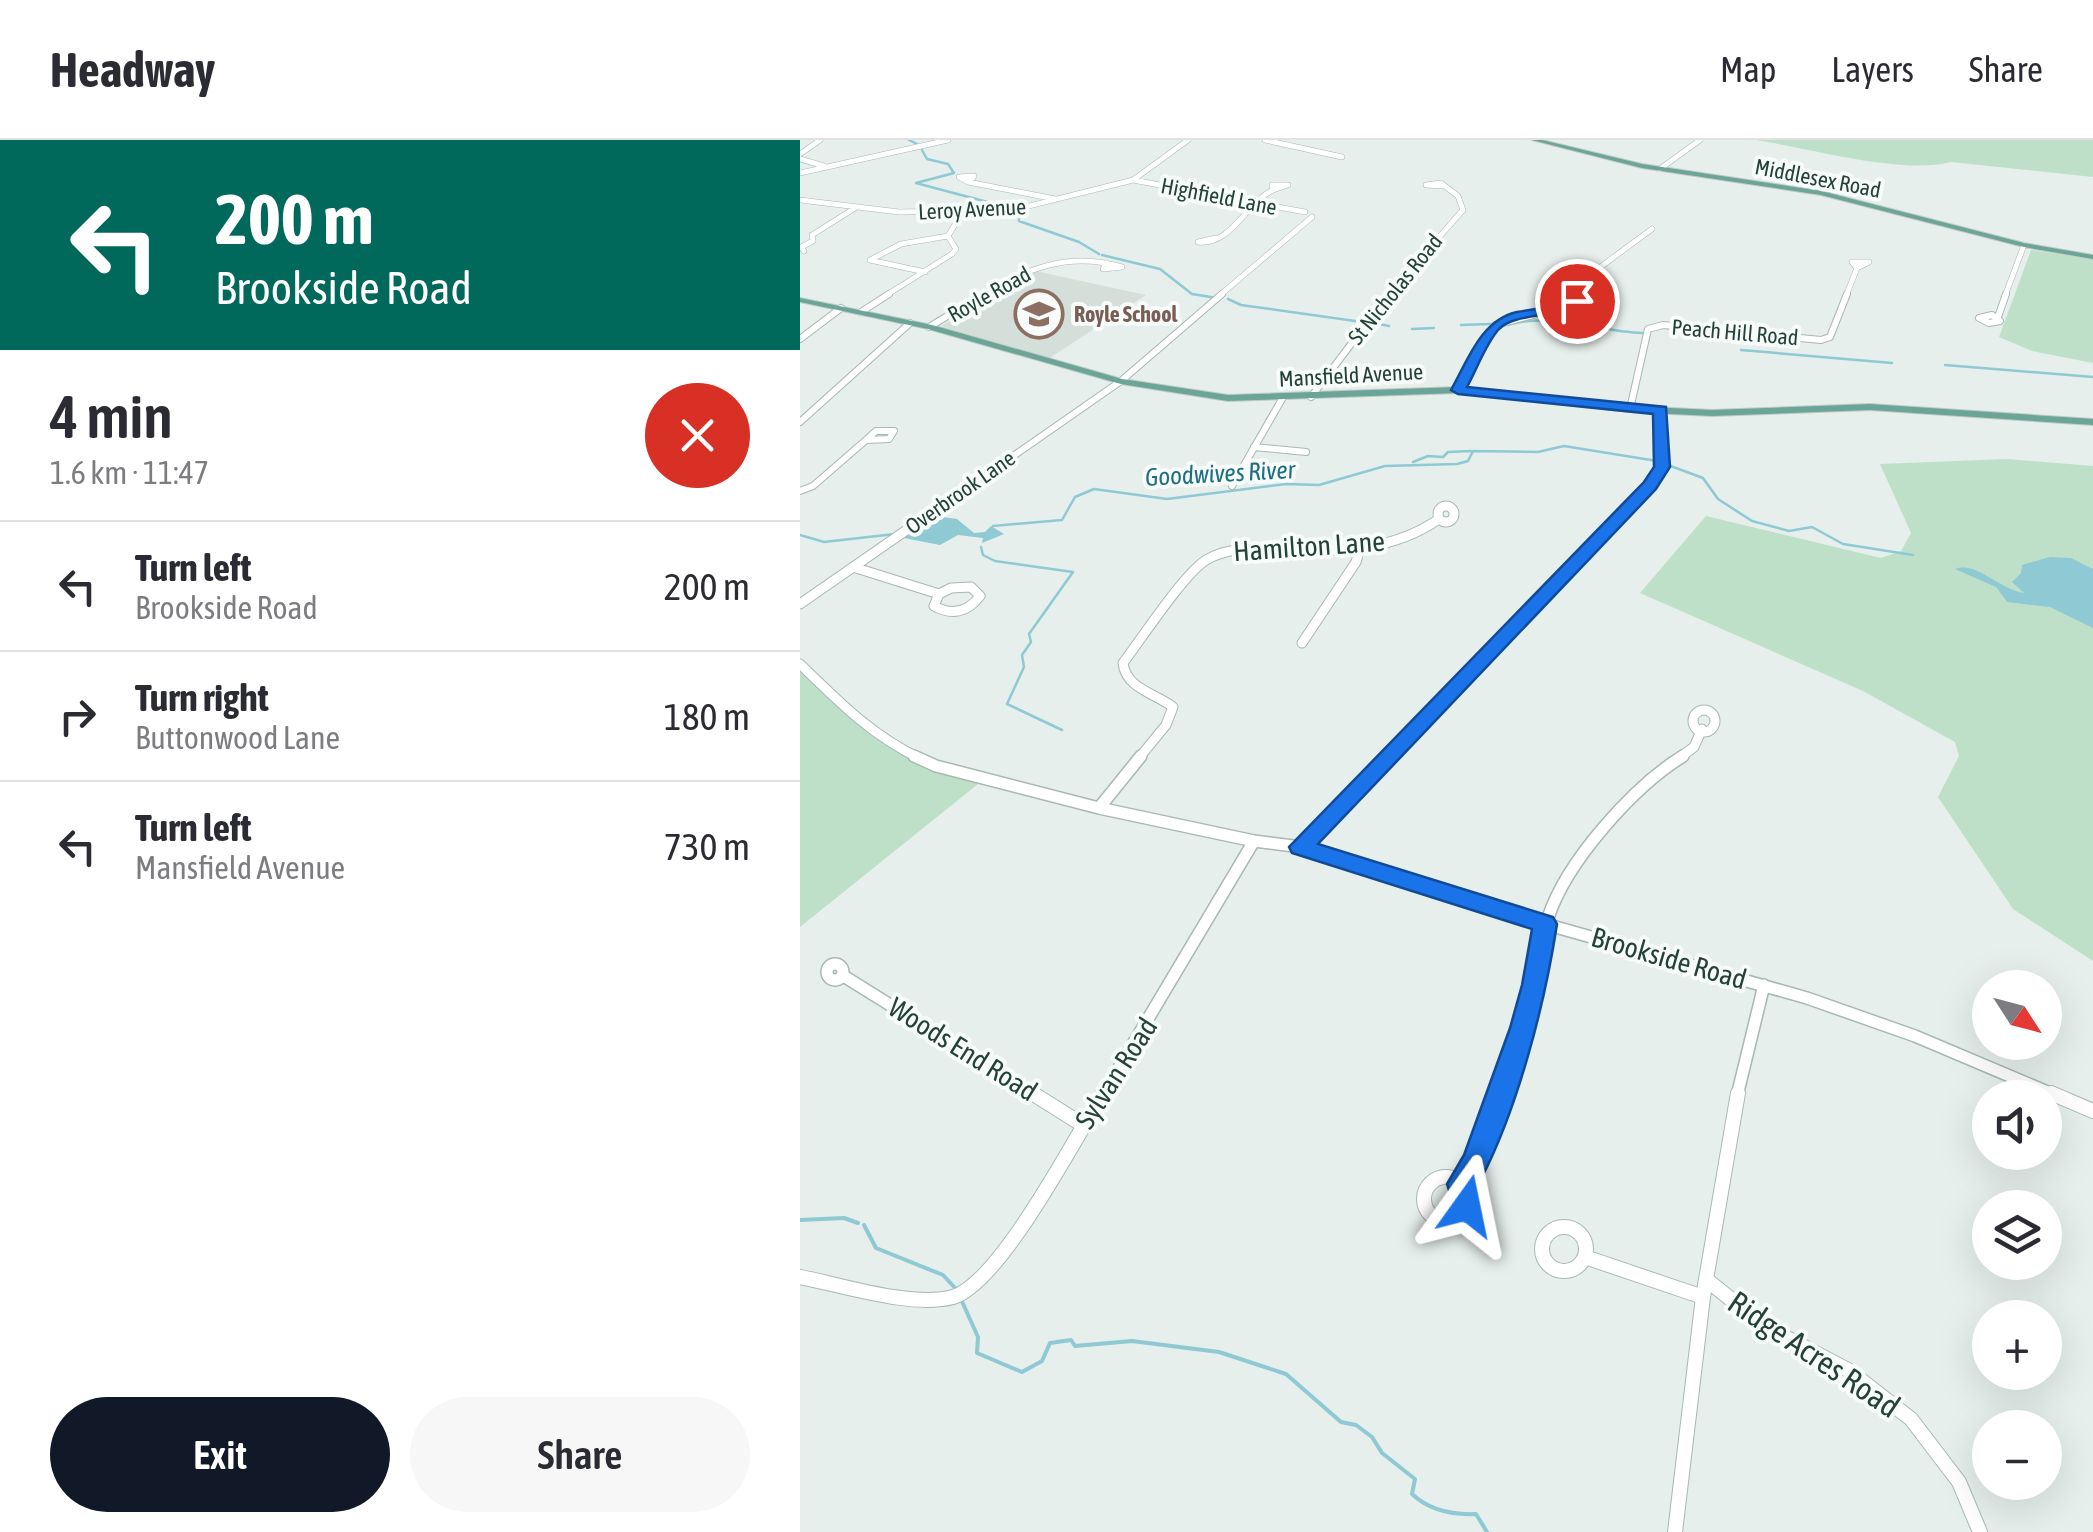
<!DOCTYPE html>
<meta charset="utf-8">
<style>
:root{--surface:#fff;--page:#f7f7f7;--text:#2b2b33;--muted:#7c7c81;--line:#e1e1e2;--accent:#111827}
body{margin:0;font-family:"Asap Condensed",sans-serif;background:var(--page);color:var(--text);height:100vh;display:flex;flex-direction:column;font-size:38px;white-space:nowrap}
*{box-sizing:border-box;margin:0}
p{font-size:32px;color:var(--muted)}
.icon{flex:none;width:55px;height:55px;fill:none;stroke:currentColor;stroke-width:2;stroke-linecap:round;stroke-linejoin:round}
.map{position:relative;flex:1;overflow:hidden}
.sheet{display:flex;flex-direction:column;background:var(--surface);width:800px}
.sheet>*{flex:none}
.top-card{background:#00695c;color:#fff;overflow:hidden}
.needle{width:65px;rotate:126deg}
.tools{position:absolute;left:1172px;top:830px;display:grid;gap:20px}
.tools a{display:grid;place-items:center;width:90px;height:90px;border-radius:50%;background:var(--surface);box-shadow:0 10px 40px #0002;font-size:50px}
.pin{position:absolute;display:grid;place-items:center;width:85px;height:85px;color:#fff;margin:-42px;border:5px solid #fff;border-radius:50%;box-shadow:0 2px 10px #0007}
.me{position:absolute;width:110px;margin:-55px;rotate:12deg;stroke-linejoin:round;filter:drop-shadow(0 0 8px #0008)}
.turn{display:flex;align-items:center;gap:35px;height:210px;padding:0 50px;font-size:45px}
.turn .icon{width:130px;height:130px;stroke-width:2.5}
.turn b{display:block;font-size:70px;line-height:85px}
.round{display:grid;place-items:center;flex:none;width:105px;height:105px;border-radius:52px;background:var(--page)}
.overview{display:flex;align-items:center;justify-content:space-between;height:170px;padding:0 50px}
h1{font-size:60px;font-weight:600;line-height:75px}
.cta{display:flex;gap:20px;margin-top:auto;padding:20px 50px}
.cta a{flex:1;height:115px;border-radius:60px;background:var(--accent);color:#fff;font-size:40px;font-weight:600;line-height:115px;text-align:center}
.cta a+a{background:var(--page);color:var(--text)}
ul{padding:0;list-style:none}
li{display:flex;align-items:center;gap:30px;height:130px;padding:0 50px;border-top:2px solid var(--line)}
li div{flex:1}
li b{display:block;font-size:38px}
li em{font-style:normal}
header{display:flex;align-items:center;gap:60px;box-sizing:border-box;height:140px;padding:0 50px;background:var(--surface);border-bottom:2px solid var(--line)}
header strong{font-size:48px}
nav{display:flex;gap:55px;margin-inline-start:auto;font-size:35px}
main{display:flex;flex:1;min-height:0}
.map>svg:first-child{display:block}
.built{fill:#d4dfda}
.green{fill:#bfe0c8}
.water{fill:#8ec9d4}
.lines{fill:none;stroke-linecap:round;stroke-linejoin:round}
.stream-far1{stroke:#8ec9d4;stroke-width:2.5}
.stream{stroke:#8ec9d4;stroke-width:4}
.minor-far4-casing{stroke:#a8b8b2;stroke-width:6}
.minor-far3-casing{stroke:#a8b8b2;stroke-width:8}
.minor-far2-casing{stroke:#a8b8b2;stroke-width:11}
.minor-far1-casing{stroke:#a8b8b2;stroke-width:14}
.minor-casing{stroke:#a8b8b2;stroke-width:16}
.major-casing{stroke:#c2cac8;stroke-width:2}
.minor-far4{stroke:#fff;stroke-width:5}
.minor-far3{stroke:#fff;stroke-width:6}
.minor-far2{stroke:#fff;stroke-width:9}
.minor-far1{stroke:#fff;stroke-width:11}
.minor{stroke:#fff;stroke-width:14}
.major{fill:#6aa596;fill-rule:evenodd}
.route{fill:#1a73e8;stroke:#114b97;stroke-width:2.5}
.labels{text-anchor:middle;dominant-baseline:central;stroke-width:8;stroke-linejoin:round;paint-order:stroke}
.far-street-label{font-size:22px;fill:#24423a;stroke:#f7fbf9}
.far-education-label{font-size:22px;font-weight:bold;fill:#785e54;stroke:#f7fbf9;text-anchor:start}
.far-water-label{font-size:25px;font-style:italic;fill:#1c6f80;stroke:#f7fbf9}
.street-label{font-size:28px;fill:#24423a;stroke:#f7fbf9}
.near-street-label{font-size:32px;fill:#24423a;stroke:#f7fbf9}
</style>
<header>
<strong>Headway</strong>
<nav><a>Map</a><a>Layers</a><a>Share</a></nav>
</header>
<main>
<section class="sheet">
<div class="top-card">
<div class="turn"><svg class="icon" aria-label="left" viewBox="0 0 24 24"><path d="M17 20v-9H6M10 6l-5 5 5 5"/></svg><div><b>200 m</b>Brookside Road</div></div>
</div>
<div class="overview"><div><h1>4 min</h1><p>1.6 km · 11:47</p></div><a class="round" style="background:#d93025;color:#fff"><svg class="icon" aria-label="close" viewBox="0 0 24 24"><path d="M6 6l12 12M18 6L6 18"/></svg></a></div>
<ul>
<li><svg class="icon" aria-label="left" viewBox="0 0 24 24"><path d="M17 20v-9H6M10 6l-5 5 5 5"/></svg><div><b>Turn left</b><p>Brookside Road</p></div><em>200 m</em></li>
<li><svg class="icon" aria-label="right" viewBox="0 0 24 24"><path d="M7 20v-9h11M14 6l5 5-5 5"/></svg><div><b>Turn right</b><p>Buttonwood Lane</p></div><em>180 m</em></li>
<li><svg class="icon" aria-label="left" viewBox="0 0 24 24"><path d="M17 20v-9H6M10 6l-5 5 5 5"/></svg><div><b>Turn left</b><p>Mansfield Avenue</p></div><em>730 m</em></li>
</ul>
<div class="cta"><a>Exit</a><a>Share</a></div>
</section>
<div class="map">
<svg width="1293" height="1392" viewBox="0 0 1293 1392">
<rect width="100%" height="100%" fill="#e6efeb"/>
<path class="built" d="M235,131l111,24 -98,64 -107,-33z"/>
<path class="green" d="M956,0h337v37l-142,-15c-48,13 -143,-14 -195,-22z
M1231,110l62,9v104l-61,-12 -33,-14z
M1207,319l86,7v495l-80,-52 -75,-112 21,-41 -4,-14 -92,-51 -223,-98 66,-77 175,42 20,-7 10,-18 -31,-69z
M0,521l101,89 82,30 -183,147z"/>
<path class="water" d="M135,376l22,3 17,14 11,-1 6,-6 13,8 -22,9 1,-5 -25,-3 -18,10 -36,-7z
M1250,417l21,1 22,11v59l-43,-21 -43,-5 -11,-15 -41,-18c21,-8 45,21 69,24l-12,-11 9,-9 1,-8z"/>
<g class="lines">
<path class="stream-far1" d="M109,0l8,4
M122,10l5,9 21,5 6,9 -38,10 94,25
M219,72v9l60,21 20,12
M302,115l58,14 32,25 25,4
M428,159l13,6 121,17
M574,183l15,3
M661,185l29,-1
M707,185c47,-13 88,6 135,8
M612,189l22,-1
M941,210l151,13
M1145,225l148,12
M613,322l15,-6 15,1 5,-5 23,-1
M868,325l35,13 15,21 34,22 37,10 23,-4 31,17 70,11
M193,386l69,-6 13,-23 19,-8 73,10 119,-15 33,1 66,-19 72,-2 11,-3 5,-10 65,1 26,-6 93,15
M0,395l24,7 71,-8
M181,407l2,8 12,6 78,11 -44,62 2,8 -9,13 2,12 -17,37 55,26"/>
<path class="stream" d="M0,1080l44,-2 14,5
M64,1085l12,23 67,27 14,15
M160,1157l18,40 -1,16 45,19 20,-11 8,-18 21,-3 4,6 57,-5 87,11 67,22 55,48 15,3 16,12 10,16 33,26 -3,15c17,16 41,21 64,20l11,18"/>
<g class="minor-far4-casing">
<path id="minor-far4" d="M465,0l77,17
M0,14l20,-14
M0,19l24,7
M860,29l40,-29
M0,33l148,-33
M333,40l172,32
M170,42l4,-6 -15,1 9,5 87,17
M472,45h16l-15,5z
M0,60l99,12 114,-2 120,-30 55,-40
M416,98l-18,4c33,4 48,-39 75,-52
M4,111l-3,-4 12,-6 -1,-6 43,-27
M1052,122h17l-12,6z
M125,132l-55,-12 31,-16 47,-8
M85,156l67,-42 4,-5 -8,-13 14,-23
M180,156c46,-27 88,-45 142,-29l-19,2 4,-6
M419,156l93,-79
M587,156l76,-86 -5,-14 -17,-13 -15,2 18,1
M780,156l19,-28 53,-39
M1046,156l11,-28
M1205,156l19,-51"/>
</g>
<g class="minor-far3-casing">
<path id="minor-far3" d="M61,172l28,-18
M1192,175l8,6 -11,2 -10,-5z
M1198,177l8,-23
M129,187l55,-33
M0,199l41,-31
M658,250l37,-65 80,-21 7,-10
M511,257l78,-103
M830,269l18,-80 15,-4 158,15 9,-3 17,-43
M0,282l110,-99
M76,291h18l-5,8 -23,1z
M454,307l52,5
M432,346l50,-87
M0,351l13,-5 53,-46
M153,358l168,-117 101,-87
M838,358l24,-31 -1,-57"/>
</g>
<g class="minor-far2-casing">
<path id="minor-far2" d="M638 374a8 8 0 1 1 16 0a8 8 0 1 1-16 0Z
M53,427l86,27
M171,447l9,9c-12,16 -28,20 -46,10l5,-12 12,-6z
M0,464l157,-109
M502,503l54,-81 4,-14
M0,524c38,37 71,71 119,94
M893 581a11 11 0 1 1 22 0a11 11 0 1 1-22 0Z
M339,618l27,-33 7,-18c-18,-14 -47,-18 -50,-44 19,-25 60,-88 83,-103 24,-15 56,-11 84,-10 53,2 104,0 149,-31
M587,618l253,-263
M879,618l15,-11 8,-18"/>
</g>
<g class="minor-far1-casing">
<path id="minor-far1" d="M114,616l22,10 163,42 155,33 47,6 244,77 262,74 108,38 142,60
M299,668l42,-52
M501,707l88,-91
M27 832a8 8 0 1 1 16 0a8 8 0 1 1-16 0Z
M42,835l194,121
M302,956l152,-255
M702,956c13,-36 25,-73 33,-110 5,-22 6,-46 13,-68 18,-56 85,-131 135,-162
M937,956l27,-111"/>
</g>
<g class="minor-casing">
<path id="minor" d="M232,953l51,32
M1251,953l42,18
M624 1059a22 22 0 1 1 44 0a22 22 0 1 1-44 0Z
M662,1044l21,-38 20,-53
M742 1109a22 22 0 1 1 44 0a22 22 0 1 1-44 0Z
M785,1117l118,40
M0,1137c42,8 112,31 153,20 47,-14 122,-159 150,-204
M907,1140l57,46 84,44 63,49 48,63 21,50
M875,1392l28,-235 35,-204"/>
</g>
<g class="major-casing">
<path id="major" d="M732,0h10l100,24 179,27 203,52 69,12v4l-69,-12 -203,-52 -179,-27z
M0,158l132,27 190,54 106,16 230,-8 172,19 82,4 158,-6 223,15v6l-223,-15 -158,6 -82,-4 -172,-19 -230,8 -107,-17 -193,-55 -128,-27z"/>
</g>
<use href="#minor-far4" class="minor-far4"/>
<use href="#minor-far3" class="minor-far3"/>
<use href="#minor-far2" class="minor-far2"/>
<use href="#minor-far1" class="minor-far1"/>
<use href="#minor" class="minor"/>
<use href="#major" class="major"/>
</g>
<path class="route" d="M772,158l11,3c-24,19 -66,10 -84,28 -13,14 -22,40 -32,58l199,20 4,60 -14,22 -338,355 235,73 4,7c-12,79 -39,184 -76,255 -4,9 2,24 -4,37l-10,4 -10,-4 -10,-32 17,-29 46,-127 12,-43 10,-56 -240,-76 -3,-6 355,-365 10,-15 -1,-53 -195,-20 -7,-4c17,-30 30,-70 66,-78 20,-4 37,-4 55,-14z"/>
<defs>
<g id="school-ring" transform="scale(2.5)"><circle r="9.5" fill="#f7fbf9" stroke="#8d6e63" stroke-width="1.5"/><path d="M0-5L7-2L0 1L-7-2ZM-4 1L0 2.5L4 1V4Q0 6-4 4Z" fill="#8d6e63"/></g>
</defs>
<g fill-rule="evenodd">
<use href="#school-ring" x="239" y="174"/>
</g>
<g class="labels">
<g class="far-street-label">
<text transform="translate(1018 38) rotate(11)">Middlesex Road</text>
<text transform="translate(419 56) rotate(11)">Highfield Lane</text>
<text transform="translate(172 69) rotate(-3)">Leroy Avenue</text>
<text transform="translate(595 149) rotate(-51)">St Nicholas Road</text>
<text transform="translate(189 154) rotate(-29)">Royle Road</text>
<text transform="translate(935 192) rotate(5)">Peach Hill Road</text>
<text transform="translate(551 235) rotate(-3)">Mansfield Avenue</text>
<text transform="translate(160 352) rotate(-35)">Overbrook Lane</text>
</g>
<g class="far-education-label">
<text x="274" y="174">Royle School</text>
</g>
<g class="far-water-label">
<text transform="translate(420 333) rotate(-3)">Goodwives River</text>
</g>
<g class="street-label">
<text transform="translate(509 406) rotate(-4)">Hamilton Lane</text>
<text transform="translate(869 818) rotate(16)">Brookside Road</text>
<text transform="translate(163 909) rotate(32)">Woods End Road</text>
<text transform="translate(316 933) rotate(-57)">Sylvan Road</text>
</g>
<g class="near-street-label">
<text transform="translate(1014 1214) rotate(34)">Ridge Acres Road</text>
</g>
</g>
</svg>
<div class="tools">
<a><svg class="needle" viewBox="-14 -14 28 28"><path d="M0-13l5 13h-10z" fill="#e53935"/><path d="M0 13l5-13h-10z" fill="#7c7c81"/></svg></a>
<a><svg class="icon" aria-label="sound" viewBox="0 0 24 24"><path d="M4 9h4l5-4v14l-5-4H4zM17 9q2 3 0 6"/></svg></a>
<a><svg class="icon" aria-label="layers" viewBox="0 0 24 24"><path d="M12 4l9 5-9 5-9-5zM3 14l9 5 9-5"/></svg></a>
<a>+</a>
<a>−</a>
</div>
<div class="pin" style="left:777px;top:161px;background:#d93025"><svg class="icon" aria-label="arrive" viewBox="0 0 24 24"><path d="M6 21V4h12l-3 4 3 4H6"/></svg></div>
<svg class="me" style="left:667px;top:1066px" viewBox="-20 -20 40 40"><path d="M0-17L14 15 0 8-14 15z" fill="#1a73e8" stroke="#fff" stroke-width="4"/></svg>
</div>
</main>
